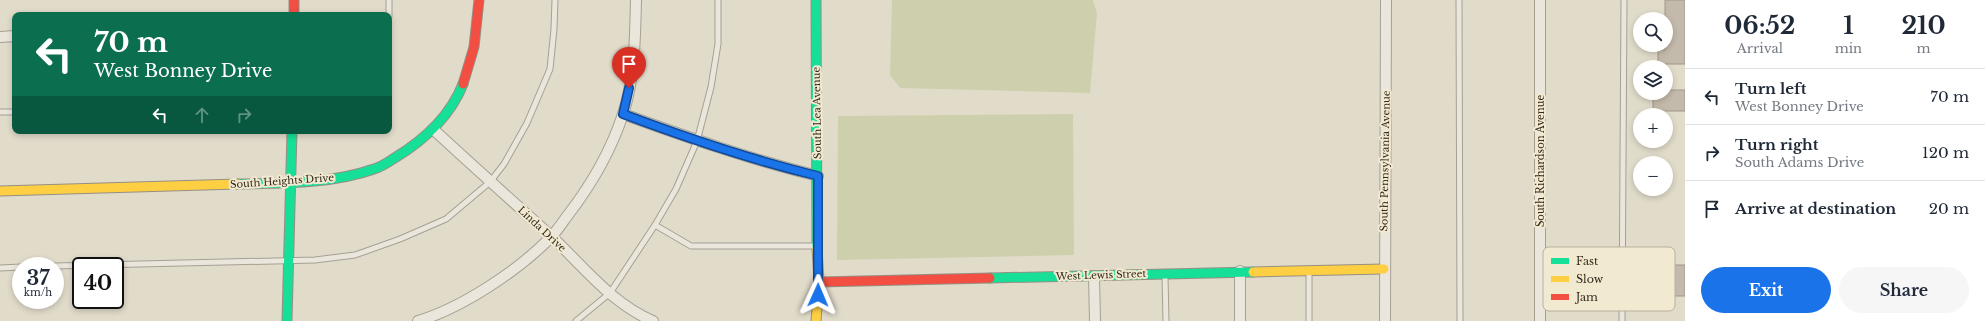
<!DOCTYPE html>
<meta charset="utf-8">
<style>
:root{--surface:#fff;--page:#f6f6f7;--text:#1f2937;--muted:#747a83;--line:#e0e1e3;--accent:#1a73e8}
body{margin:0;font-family:"Libre Baskerville",serif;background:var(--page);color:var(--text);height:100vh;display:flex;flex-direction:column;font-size:15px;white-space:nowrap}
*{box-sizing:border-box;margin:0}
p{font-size:13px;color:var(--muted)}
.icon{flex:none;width:22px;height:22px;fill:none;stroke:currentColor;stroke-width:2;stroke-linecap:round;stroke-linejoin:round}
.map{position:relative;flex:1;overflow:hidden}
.sheet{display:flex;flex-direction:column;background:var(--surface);width:300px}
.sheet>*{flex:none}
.top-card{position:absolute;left:12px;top:12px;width:380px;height:122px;border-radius:8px;box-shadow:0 2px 6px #0003;background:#0b6e4f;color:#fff;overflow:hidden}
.buttons{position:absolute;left:1633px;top:12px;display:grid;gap:8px}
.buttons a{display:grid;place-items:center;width:40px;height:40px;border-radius:50%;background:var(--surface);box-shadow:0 2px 6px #0003;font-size:20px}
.speed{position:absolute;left:12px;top:257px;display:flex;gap:8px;font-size:20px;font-weight:700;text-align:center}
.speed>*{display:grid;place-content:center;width:52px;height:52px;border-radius:50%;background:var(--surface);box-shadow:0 2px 6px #0003;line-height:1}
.speed small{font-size:10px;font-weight:400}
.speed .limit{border:2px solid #111;border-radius:6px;background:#fff;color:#111}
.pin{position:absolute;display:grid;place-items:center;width:34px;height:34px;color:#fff;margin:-41px -17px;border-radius:50% 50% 50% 0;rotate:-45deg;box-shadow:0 0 4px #0007}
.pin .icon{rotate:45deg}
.me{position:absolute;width:44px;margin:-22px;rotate:1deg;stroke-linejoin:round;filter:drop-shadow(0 0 3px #0008)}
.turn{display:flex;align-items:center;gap:14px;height:84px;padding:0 16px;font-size:18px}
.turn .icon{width:52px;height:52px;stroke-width:2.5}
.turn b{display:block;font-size:28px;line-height:34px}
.lanes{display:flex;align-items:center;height:38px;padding:0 16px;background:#0003;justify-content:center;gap:20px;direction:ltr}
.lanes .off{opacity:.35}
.eta{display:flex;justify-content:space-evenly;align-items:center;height:68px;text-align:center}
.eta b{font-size:24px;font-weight:700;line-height:28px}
.cta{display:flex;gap:8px;margin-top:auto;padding:8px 16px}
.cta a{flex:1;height:46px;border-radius:24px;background:var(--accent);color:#fff;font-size:16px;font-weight:700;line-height:46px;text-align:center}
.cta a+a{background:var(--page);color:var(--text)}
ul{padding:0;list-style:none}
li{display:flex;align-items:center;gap:12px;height:56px;padding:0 16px;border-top:1px solid var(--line)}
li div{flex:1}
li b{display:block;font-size:15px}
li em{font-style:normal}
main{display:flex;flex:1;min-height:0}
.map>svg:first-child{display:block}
.green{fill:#ced0ad}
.building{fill:#c4baab;stroke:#a0978a}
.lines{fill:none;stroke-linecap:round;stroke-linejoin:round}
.lane-casing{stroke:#a6a094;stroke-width:7}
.street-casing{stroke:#a6a094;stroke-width:12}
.fast-casing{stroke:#968f84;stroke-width:11}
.slow-casing{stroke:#968f84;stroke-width:11}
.jam-casing{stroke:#968f84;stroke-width:11}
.lane{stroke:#eae6dc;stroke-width:5}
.street{stroke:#eae6dc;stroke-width:10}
.fast{stroke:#16e098;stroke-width:9}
.slow{stroke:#ffcf43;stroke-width:9}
.jam{stroke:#f24e42;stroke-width:9}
.route-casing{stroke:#114b97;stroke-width:10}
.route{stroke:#1a73e8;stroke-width:7}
.labels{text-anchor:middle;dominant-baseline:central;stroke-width:4;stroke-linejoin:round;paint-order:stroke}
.street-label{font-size:10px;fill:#33291d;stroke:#f2ead0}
.key{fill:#f2ead0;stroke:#b9b09a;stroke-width:1}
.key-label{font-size:11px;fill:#33291d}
</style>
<main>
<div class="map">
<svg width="1685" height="321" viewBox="0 0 1685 321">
<rect width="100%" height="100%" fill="#e1dbca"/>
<path class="green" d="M892,0h201l4,13 -7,80 -190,-5 -10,-13z
M1073,114l1,141 -237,5 1,-144z"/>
<path class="building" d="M1665,0h20v64h-27v-14h7z
M1666,90h19v21h-32v-18h13z
M1664,265h21v31h-21z"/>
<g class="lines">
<g class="lane-casing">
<path id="lane" d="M1459,0l1,321
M389,16v-16
M0,112h15
M655,225l36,21h124
M55,266l260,-6 40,-5 45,-16 46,-20 44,-37 14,-18 23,-41 23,-54 4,-40 1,-29
M0,268l21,-1
M1309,272v49
M1165,276l1,45
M576,321l34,-28 45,-68 21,-36 21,-48 14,-54 7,-43v-44
M1622,321l2,-321"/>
</g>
<g class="street-casing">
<path id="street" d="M0,37l15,-1
M623,114c64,23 129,46 195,62
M434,130c39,36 78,71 117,106 32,30 61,68 102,85
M1240,271v50
M1094,276l1,45
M418,321c44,-13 101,-51 133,-84 6,-6 11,-14 17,-22 23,-30 43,-64 55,-101 12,-36 12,-76 13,-114
M1385,321l1,-321
M1540,321v-321"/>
</g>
<g class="fast-casing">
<path id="fast" d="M816,0l1,248
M238,184c45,-1 93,0 136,-15 7,-2 13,-6 19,-10 30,-18 57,-42 70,-75
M990,278l263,-6
M287,321l5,-190"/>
</g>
<g class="slow-casing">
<path id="slow" d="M0,191l238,-7
M1253,272l131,-3
M816,321l3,-39 -2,-34"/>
</g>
<g class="jam-casing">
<path id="jam" d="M294,0v15
M463,84l11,-37 5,-47
M819,282l171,-4"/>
</g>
<use href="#lane" class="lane"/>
<use href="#street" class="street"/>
<use href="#fast" class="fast"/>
<use href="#slow" class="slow"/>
<use href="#jam" class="jam"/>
</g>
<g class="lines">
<g class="route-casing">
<path id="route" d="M629,88l-6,26c64,24 129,46 195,62v119"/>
</g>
<use href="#route" class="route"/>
</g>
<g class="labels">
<g class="street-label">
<text transform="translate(817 113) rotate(-91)">South Lea Avenue</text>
<text transform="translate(1385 161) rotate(-89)">South Pennsylvania Avenue</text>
<text transform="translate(1540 161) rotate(-90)">South Richardson Avenue</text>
<text transform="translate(282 181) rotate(-4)">South Heights Drive</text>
<text transform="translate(542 229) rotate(43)">Linda Drive</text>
<text transform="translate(1101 275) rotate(-2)">West Lewis Street</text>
</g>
</g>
<rect x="1543" y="247" width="132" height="64" rx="6" class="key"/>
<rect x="1551" y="258" width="18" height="6" fill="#16e098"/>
<rect x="1551" y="276" width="18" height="6" fill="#ffcf43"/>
<rect x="1551" y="294" width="18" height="6" fill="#f24e42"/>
<g class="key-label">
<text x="1576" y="265">Fast</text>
<text x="1576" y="283">Slow</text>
<text x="1576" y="301">Jam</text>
</g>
</svg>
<div class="buttons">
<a><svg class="icon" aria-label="search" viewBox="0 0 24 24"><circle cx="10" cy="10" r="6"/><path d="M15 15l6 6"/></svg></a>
<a><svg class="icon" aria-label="layers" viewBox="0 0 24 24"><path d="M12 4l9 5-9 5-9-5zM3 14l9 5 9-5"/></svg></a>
<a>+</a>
<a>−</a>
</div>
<div class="speed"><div>37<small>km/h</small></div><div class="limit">40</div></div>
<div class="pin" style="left:629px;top:88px;background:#d93025"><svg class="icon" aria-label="arrive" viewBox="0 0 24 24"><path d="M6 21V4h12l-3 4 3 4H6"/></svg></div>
<svg class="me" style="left:818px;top:295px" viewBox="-20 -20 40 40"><path d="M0-17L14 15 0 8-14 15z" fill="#1a73e8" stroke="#fff" stroke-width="4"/></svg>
<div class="top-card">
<div class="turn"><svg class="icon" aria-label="left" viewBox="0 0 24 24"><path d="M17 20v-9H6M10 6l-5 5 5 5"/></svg><div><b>70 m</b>West Bonney Drive</div></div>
<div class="lanes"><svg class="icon" aria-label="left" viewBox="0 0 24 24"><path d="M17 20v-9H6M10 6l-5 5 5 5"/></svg><svg class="icon off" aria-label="ahead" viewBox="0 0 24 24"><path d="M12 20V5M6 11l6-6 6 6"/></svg><svg class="icon off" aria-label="right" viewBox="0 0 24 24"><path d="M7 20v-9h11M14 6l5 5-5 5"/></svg></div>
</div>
</div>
<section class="sheet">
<div class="eta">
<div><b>06:52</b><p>Arrival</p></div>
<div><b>1</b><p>min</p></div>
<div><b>210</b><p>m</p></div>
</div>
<ul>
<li><svg class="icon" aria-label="left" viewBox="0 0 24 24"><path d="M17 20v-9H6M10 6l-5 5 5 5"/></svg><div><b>Turn left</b><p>West Bonney Drive</p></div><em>70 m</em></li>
<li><svg class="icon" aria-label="right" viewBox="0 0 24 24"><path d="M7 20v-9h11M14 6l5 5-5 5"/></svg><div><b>Turn right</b><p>South Adams Drive</p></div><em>120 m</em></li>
<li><svg class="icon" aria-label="arrive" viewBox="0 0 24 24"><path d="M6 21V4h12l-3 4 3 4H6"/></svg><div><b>Arrive at destination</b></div><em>20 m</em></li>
</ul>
<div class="cta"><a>Exit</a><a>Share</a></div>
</section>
</main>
